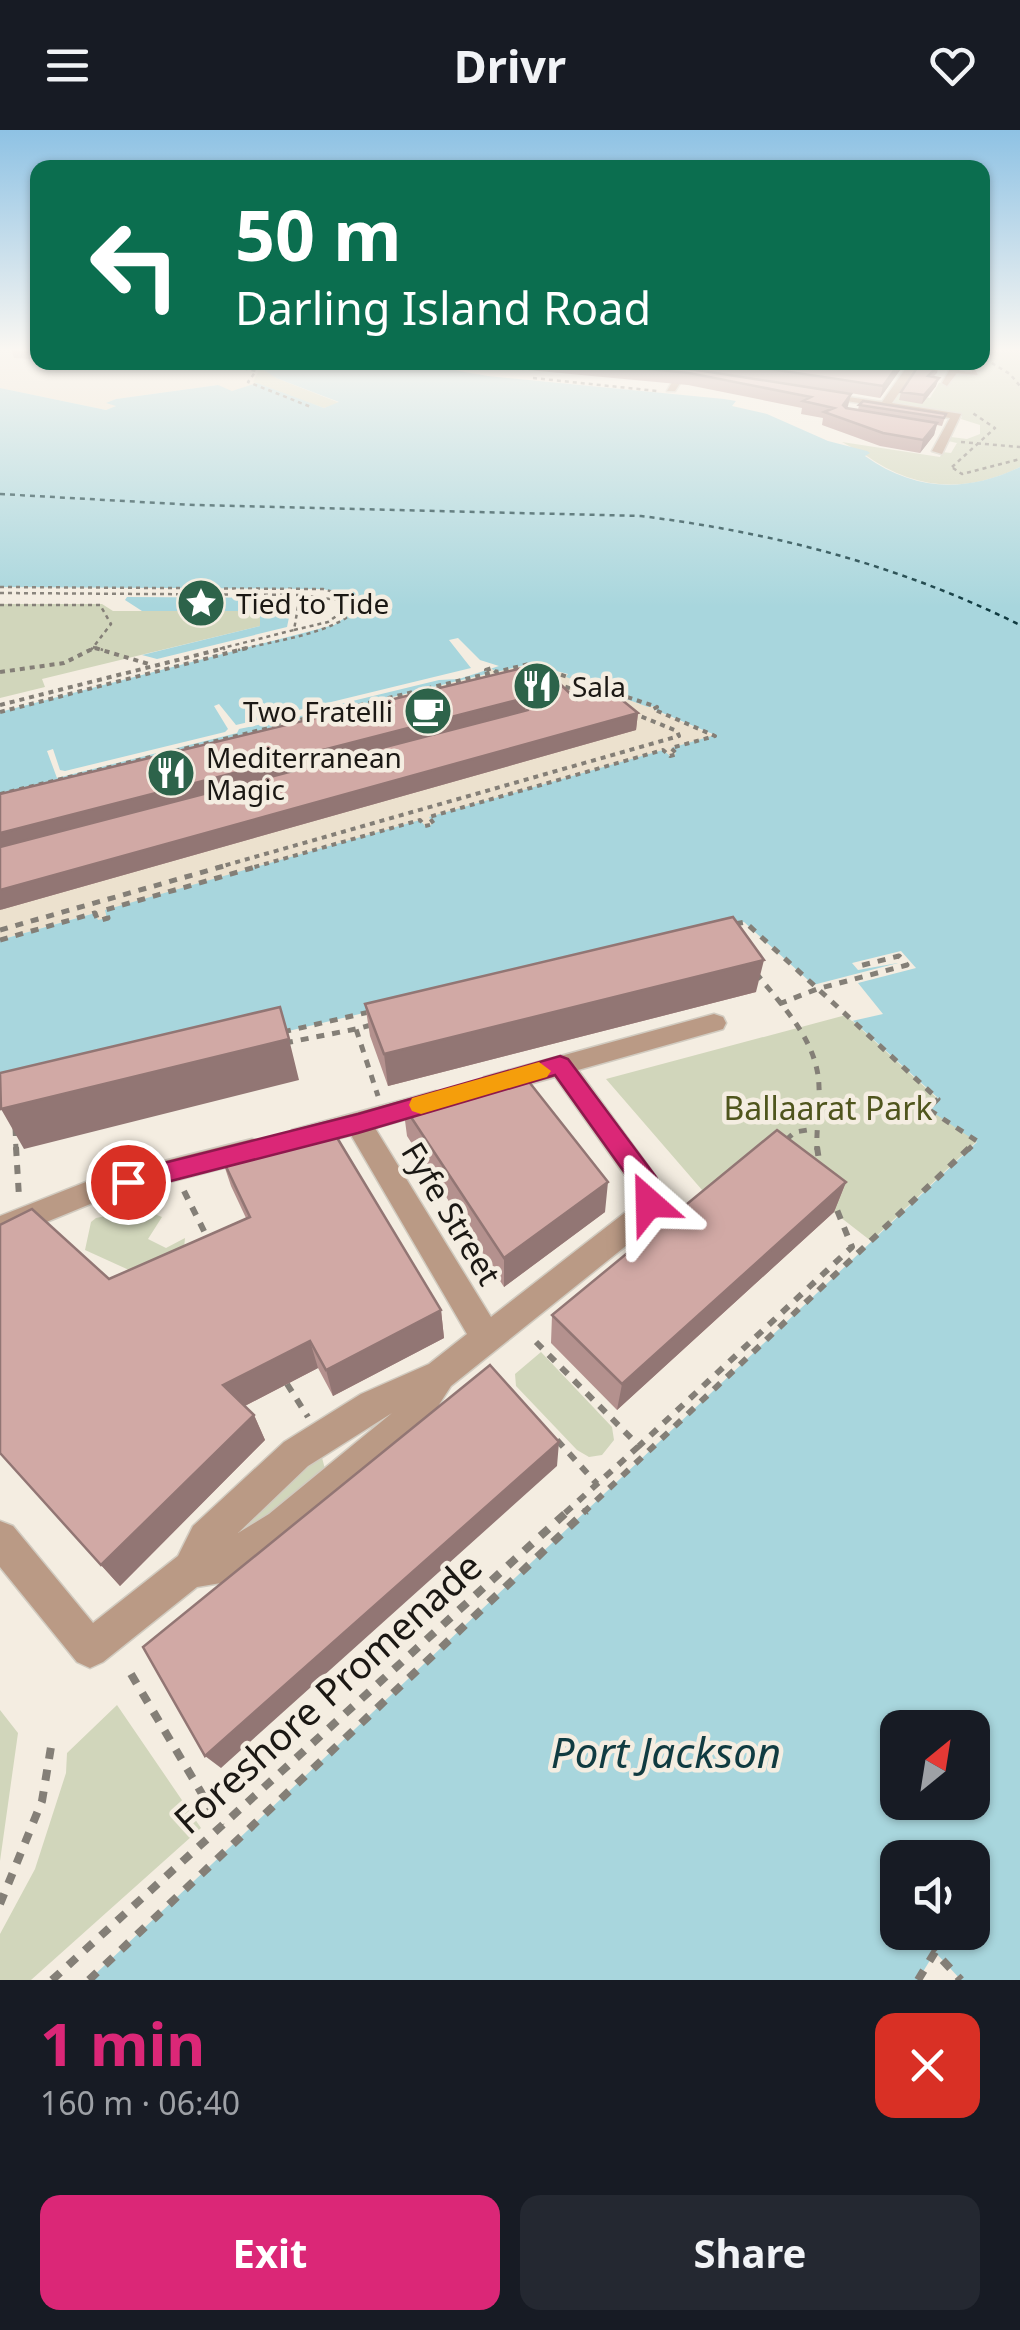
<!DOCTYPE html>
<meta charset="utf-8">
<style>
:root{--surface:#171b24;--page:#242831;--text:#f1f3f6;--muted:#9ea1a6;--accent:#db2777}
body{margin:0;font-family:"Noto Sans",sans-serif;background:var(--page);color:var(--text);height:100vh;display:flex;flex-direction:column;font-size:38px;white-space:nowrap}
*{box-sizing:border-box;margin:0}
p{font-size:32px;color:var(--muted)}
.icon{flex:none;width:55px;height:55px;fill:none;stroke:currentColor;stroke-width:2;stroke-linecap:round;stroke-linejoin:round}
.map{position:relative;height:1850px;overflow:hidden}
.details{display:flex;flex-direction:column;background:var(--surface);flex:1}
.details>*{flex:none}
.banner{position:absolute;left:30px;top:30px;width:960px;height:210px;border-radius:20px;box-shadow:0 2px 8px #0004;background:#0b6e4f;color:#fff;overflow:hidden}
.needle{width:65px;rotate:30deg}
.tools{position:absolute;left:880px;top:1580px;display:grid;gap:20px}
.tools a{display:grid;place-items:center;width:110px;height:110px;border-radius:20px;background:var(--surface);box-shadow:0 2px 8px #0004;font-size:50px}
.pin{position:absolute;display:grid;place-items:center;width:85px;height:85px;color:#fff;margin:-42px;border:5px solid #fff;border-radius:50%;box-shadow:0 2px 10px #0007}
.me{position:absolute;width:110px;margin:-55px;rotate:335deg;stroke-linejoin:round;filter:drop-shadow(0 0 8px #0008)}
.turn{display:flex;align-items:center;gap:35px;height:210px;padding:0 40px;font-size:45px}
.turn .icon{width:130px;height:130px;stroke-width:2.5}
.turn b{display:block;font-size:70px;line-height:85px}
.round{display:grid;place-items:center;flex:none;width:105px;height:105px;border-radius:20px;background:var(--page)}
.headline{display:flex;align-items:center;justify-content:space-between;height:170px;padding:0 40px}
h1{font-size:60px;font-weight:700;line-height:75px;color:var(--accent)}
.action{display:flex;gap:20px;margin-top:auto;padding:20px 40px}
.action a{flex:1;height:115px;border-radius:20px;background:var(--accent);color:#fff;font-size:40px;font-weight:700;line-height:115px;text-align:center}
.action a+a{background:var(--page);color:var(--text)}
header{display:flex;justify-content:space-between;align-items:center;height:130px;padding:0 40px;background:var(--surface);font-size:45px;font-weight:700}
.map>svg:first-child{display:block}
.built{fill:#ece1ce}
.green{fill:#d1d6bb}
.water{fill:#a8d6dd;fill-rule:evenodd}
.pier{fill:#f4ede1}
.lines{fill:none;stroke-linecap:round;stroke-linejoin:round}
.ferry{stroke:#103b41;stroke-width:2.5;stroke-dasharray:5 5;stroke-linecap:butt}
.service-casing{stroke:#d1cbc0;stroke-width:3}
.minor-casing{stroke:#d1cbc0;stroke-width:3}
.path-far4{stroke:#847f77;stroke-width:2.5;stroke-dasharray:4 4;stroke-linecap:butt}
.path-far3{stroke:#847f77;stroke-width:4;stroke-dasharray:5 5;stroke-linecap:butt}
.path-far2{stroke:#847f77;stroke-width:5;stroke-dasharray:8 8;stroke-linecap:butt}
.path-far1{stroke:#847f77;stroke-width:6;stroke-dasharray:9 9;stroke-linecap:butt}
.path{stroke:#847f77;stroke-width:8;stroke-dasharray:11 11;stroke-linecap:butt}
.service{fill:#ba9a85;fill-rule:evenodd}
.minor{fill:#ba9a85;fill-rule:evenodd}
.wall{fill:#b4918e}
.shaded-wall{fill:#927674}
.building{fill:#d1a9a5;stroke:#927674;stroke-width:2.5}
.route{fill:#db2777;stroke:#8e194d;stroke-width:2.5}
.slow{fill:#f59e0b}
.labels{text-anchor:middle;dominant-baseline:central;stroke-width:9;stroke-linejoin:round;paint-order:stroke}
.far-poi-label{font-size:28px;fill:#1b1814;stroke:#f4ede1;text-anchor:start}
.park-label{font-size:32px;fill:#4f551d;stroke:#f4ede1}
.street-label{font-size:32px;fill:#1b1814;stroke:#f4ede1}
.near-street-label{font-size:38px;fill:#1b1814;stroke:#f4ede1}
.near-water-label{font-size:42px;font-style:italic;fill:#103b41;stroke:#f4ede1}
</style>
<header><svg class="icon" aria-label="menu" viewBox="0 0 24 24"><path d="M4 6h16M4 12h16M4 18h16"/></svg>Drivr<svg class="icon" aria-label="heart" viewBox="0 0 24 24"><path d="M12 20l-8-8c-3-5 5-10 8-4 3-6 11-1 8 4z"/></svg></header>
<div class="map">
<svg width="1020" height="1850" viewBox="0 0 1020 1850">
<rect width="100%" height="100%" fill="#f4ede1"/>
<path class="built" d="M0,218h37l1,14 216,1 22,15 -44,14 -15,-7 -101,14 -7,3 9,3 -12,5 -106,-22z
M529,534l40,11 -2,2 81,30h9l-3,3 61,26 -43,12 5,6 -247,64 4,6 -326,94 -10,3 -4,-8 -94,27v-146l280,-69 -3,-5 7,-1 4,4 200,-49 -2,-4 6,-2 4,4z"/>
<path class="green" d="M983,218h37v119c-55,27 -106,23 -156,-13l3,-3 -7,1 -18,-10 98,15 2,-5 9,1 6,-10 -9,-2 3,-4 16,2 13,-5v-9l-19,-6 1,-3 -71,-11 8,-12 31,5 9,-15h11l8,-15 -2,-5 26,-1z
M238,233l22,1 16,14 64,25 -16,5 -63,-22 -8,-4 5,-10 -7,-3 5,-3z
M0,474h102l11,7h148l-1,15 -218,53 3,8 -45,11z
M846,885l92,84 -10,9 49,33 -106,100 -103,-80 -53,44 -109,-126z
M142,1079l20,8 -14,22 18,9 19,-10 -2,21 -43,16 -55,-25 6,-28 5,-4z
M541,1222l71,75 2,13 -12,15 -13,2 -12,-7 -61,-64 -1,-12z
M320,1320l5,19 -117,93z
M117,1575l84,123 -170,152h-31v-46l35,-65 31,-96 1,-20z
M0,1580l18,23 -18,128z"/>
<path class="water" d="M254,233h159l75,13 236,23 12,2 -4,5 35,8 61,27 39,10 3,2 -5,3c49,35 101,37 155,11v1513h-59l-26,-28 -17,28h-829l888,-838 -49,-33 10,-11 -194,-176 -744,178v-160l95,-27 3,7 9,-2 -2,-8 315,-90 5,6 8,-2 -4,-7 234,-67 7,6 6,-2 -5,-6 44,-13 -62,-26 2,-3 -7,1 -82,-30 2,-3 -39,-10 -33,8 -5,-4 -5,2 4,3 -203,50 -3,-4 -6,1 3,5 -281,69v-82l334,-87 20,-13 1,-9 -11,-9 -21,-5 -323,-2v-199l106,22 10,-4 -10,-3 10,-4 102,-14 14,6 25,-8 67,25 15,-6 -63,-24zM898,1598h74v74h-74zM898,1728h74v74h-74z
M127,467l166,1 -6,29 -130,32 -15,-4 118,-29v-15h-118l-17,-11z"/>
<path class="pier" d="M458,508l22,22 19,6 -40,13 -20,1 -103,25 -2,4 -95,20 -2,4 -180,45 -10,-27 6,-2 7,21 5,1 160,-39 3,-3 -14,-23 5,-2 17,21 235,-57 -22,-28z
M901,821l15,17 -58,15 25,31 -31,7 -39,-36 85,-22 -40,7 -6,-7z"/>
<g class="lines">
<path class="ferry" d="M0,364l195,11 446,11c134,17 258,49 379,109"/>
<g class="service-casing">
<path id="service" d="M966,232h5l7,13 -26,-2 2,-3 18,2z"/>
</g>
<g class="minor-casing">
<path id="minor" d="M520,232h11l-8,7 -5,-3z
M684,232h10l-19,29h-8z
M878,232l40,4 -26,37 69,11 -19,40 -10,-3 18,-33 -140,-23 5,-3 67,10 24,-34z
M946,232h10l4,7 -13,17 -5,-3 8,-14z
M714,884l9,3 3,6 -3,6 -145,41 83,114 2,19 -16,26 -196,157 -25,39 -23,24 -110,89 -66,44 -30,5 -94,75 -13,6 -13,-6 -77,-95v-46l13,5 80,97 85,-67 15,-30 91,-84 77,-48 68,-30 38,-30 -116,-199 -50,14 -9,-3 -4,-8 4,-8 144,-39 9,3 4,7 -4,7 -70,20 116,189 136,-106 8,-10 -2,-14 -78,-110 -62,17 -9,-3 -4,-7 4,-7zM392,1283l-123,101 -31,19 70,-67z
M252,1009l10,3 4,8 -4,8 -162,42 -100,41v-25l96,-38z"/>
</g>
<path class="path-far4" d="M1015,219l5,3
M982,222l7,5 4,-9
M985,229l25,15 10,12
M228,235l28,6 -8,11 63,25
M533,248l124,13
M961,312l59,5
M952,337l43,-39 -24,-16
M953,338l9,6 58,-15
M0,457l323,2 24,7 9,12c-16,25 -89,34 -118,42
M0,463l300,2 -6,35 -79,20
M0,475h100l11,19 -20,26
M294,500l34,-8 14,-10 -5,-12 -36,-5
M93,517l10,3"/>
<path class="path-far3" d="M95,518l57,17
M0,542l64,-9 30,-15
M556,553l36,14
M0,575l225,-57
M0,582l247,-64
M0,664l281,-69 -4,-5 10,3 203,-50 -4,-3 6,-2 4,4 33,-8 128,43 -4,2 62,27 -44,12 6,6 -7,2 -7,-6 -234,67 5,7 -9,2 -5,-6 -169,48
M216,738l463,-132 -2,-5 -42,-17"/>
<path class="path-far2" d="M735,794l10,-2 193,177 -10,10 49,32 -9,9
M0,800l224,-64
M0,810l95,-27 3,8 10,-3 -3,-8 154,-44
M756,843c27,34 62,68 63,114 1,21 -3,42 -2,63
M779,874l38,-15 90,-24 -8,-9 -40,10
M371,895l-15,4 22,67
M283,902l86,-20
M285,913l71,-14
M15,998l1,22
M786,1010l9,-8 19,-3"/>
<path class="path-far1" d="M16,1017l3,50
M817,1017l3,20
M184,1061l24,48
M536,1212l103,104 213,-199 -17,-42
M287,1254l21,33
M557,1310l40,44
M565,1383l74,-67
M583,1383l387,-366"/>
<path class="path" d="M131,1544l90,152
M0,1774l42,-103 9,-54
M52,1850l516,-469
M89,1850l497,-469
M918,1850l17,-28 26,28"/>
<use href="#service" class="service"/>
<use href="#minor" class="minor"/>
</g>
<path class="wall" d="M11,218h27l-1,11 -23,-1z
M478,232h38v7l-38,-4z
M528,232h374l-2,8 -20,28 -36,-6 4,14 -1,2 11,2 1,-5 87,9 -4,12 -5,-1 -3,10 -14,18 -40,-7 -58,-21 1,-7 -22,-4 1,-6 -114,-23 -160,-15z
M939,235l-2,8 -4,4 3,9 -14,18 -23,-4 2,-8z
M539,534l38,36 61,13 -2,17 -636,180z
M756,862l-368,94 -18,-50 -5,-32z
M403,975l202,107 -101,75 -97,-151z
M221,1026l220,154 3,28 -111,58 -15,-28 -73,38 9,9 11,25 -145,146 -19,-21 8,-286 137,-61 -15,-32z
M846,1052l-12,30 -217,198 -66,-67 1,-28z"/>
<path class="shaded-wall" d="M900,232h2l-2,8 -20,28 3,-12z
M939,248l-3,8 -14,18 2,-9z
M851,264l-3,12 -8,11 3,-12z
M937,293l-3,12 -14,18 3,-13z
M525,568v16l-525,138v-19z
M638,583l-2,17 -636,180v-20z
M764,830l-8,32 -368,94 -4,-32z
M289,909l10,41 -275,69 -23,-40z
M608,1052l-3,30 -101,75v-29z
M846,1052l-12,30 -217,198 5,-26z
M441,1180l3,28 -111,58 -7,-26z
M310,1211l8,27 -83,43 -12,-26z
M254,1285l11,25 -145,146 -19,-21z
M559,1312l-2,24 -336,302 -16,-12z"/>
<path class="building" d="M577,232h98l3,5 173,27 -8,11 3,3 91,15 -14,17 -40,-7 -59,-21 10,-4 -31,-7 8,-4 -122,-24z
M723,232h177l-17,24z
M921,232h12l6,3 -11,11 11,2 -15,17 -23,-3z
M863,271l83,13 -2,4 -85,-13z
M539,534l38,36 34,-9 27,22 -638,177v-43l528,-137 3,-8 -6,-4 -525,135v-39z
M733,787l31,43 -380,94 -19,-50z
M280,877l9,32 -288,70 -1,-36z
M522,943l86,109 -104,76 -101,-153z
M330,996l111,184 -115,60 -16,-29 -87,44 31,30 -153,150 -101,-112v-228l32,-16 77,70 141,-62 -29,-61z
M777,1000l69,52 -224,202 -70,-69z
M490,1235l69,77 -354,314 -62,-109z"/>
<linearGradient id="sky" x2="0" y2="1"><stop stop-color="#8ec2e4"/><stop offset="0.46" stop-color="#faf7f2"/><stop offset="1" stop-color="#faf7f2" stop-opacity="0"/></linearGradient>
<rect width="1020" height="477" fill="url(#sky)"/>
<path class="route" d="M560,926l8,3 88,118 6,26 -4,8 -9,3 -9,-3 -5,-24 -80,-112 -197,58 -230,59 -9,-3 -4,-7 4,-7 9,-3 230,-58z"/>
<path class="slow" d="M539,932l12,9 -4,6 -126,37 -9,-3 -3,-6 3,-7z"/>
<defs>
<g id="sight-disc" transform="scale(2.5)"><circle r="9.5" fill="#2d634a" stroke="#f4ede1"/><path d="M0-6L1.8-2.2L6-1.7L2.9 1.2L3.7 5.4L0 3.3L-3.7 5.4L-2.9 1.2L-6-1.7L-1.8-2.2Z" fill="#fff"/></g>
<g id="restaurant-disc" transform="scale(2.5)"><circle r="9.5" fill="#2d634a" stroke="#f4ede1"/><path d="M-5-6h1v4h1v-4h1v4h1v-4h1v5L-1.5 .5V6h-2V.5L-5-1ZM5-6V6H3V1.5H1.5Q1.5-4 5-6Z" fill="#fff"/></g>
<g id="cafe-disc" transform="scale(2.5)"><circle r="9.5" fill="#2d634a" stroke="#f4ede1"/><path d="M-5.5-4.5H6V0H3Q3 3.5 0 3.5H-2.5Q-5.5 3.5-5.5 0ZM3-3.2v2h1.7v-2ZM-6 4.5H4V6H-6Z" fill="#fff"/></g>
</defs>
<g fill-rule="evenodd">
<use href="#sight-disc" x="201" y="473"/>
<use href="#restaurant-disc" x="537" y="556"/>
<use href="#cafe-disc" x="428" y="581"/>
<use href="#restaurant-disc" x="171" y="643"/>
</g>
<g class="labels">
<g class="far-poi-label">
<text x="236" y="473">Tied to Tide</text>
<text x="572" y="556">Sala</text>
<text x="393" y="581" text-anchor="end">Two Fratelli</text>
<text x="206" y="627">Mediterranean<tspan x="206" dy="32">Magic</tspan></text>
</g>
<g class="park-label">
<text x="828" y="977">Ballaarat Park</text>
</g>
<g class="street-label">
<text transform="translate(452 1083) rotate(59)">Fyfe Street</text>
</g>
<g class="near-street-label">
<text transform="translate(327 1562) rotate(-42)">Foreshore Promenade</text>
</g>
<g class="near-water-label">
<text x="666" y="1621">Port Jackson</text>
</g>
</g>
</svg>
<div class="tools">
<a><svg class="needle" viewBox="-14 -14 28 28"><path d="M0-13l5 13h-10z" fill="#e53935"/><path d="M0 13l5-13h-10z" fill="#9ea1a6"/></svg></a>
<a><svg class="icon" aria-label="sound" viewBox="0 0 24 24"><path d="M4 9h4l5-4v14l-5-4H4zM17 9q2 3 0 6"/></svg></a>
</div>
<div class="pin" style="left:128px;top:1052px;background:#d93025"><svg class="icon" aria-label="arrive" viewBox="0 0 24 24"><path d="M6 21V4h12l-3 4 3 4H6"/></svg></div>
<svg class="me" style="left:649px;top:1073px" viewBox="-20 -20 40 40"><path d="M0-17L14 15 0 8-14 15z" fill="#db2777" stroke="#fff" stroke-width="4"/></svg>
<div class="banner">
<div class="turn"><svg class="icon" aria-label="left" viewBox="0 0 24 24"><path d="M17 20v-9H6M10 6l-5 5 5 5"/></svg><div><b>50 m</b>Darling Island Road</div></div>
</div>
</div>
<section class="details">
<div class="headline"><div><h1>1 min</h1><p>160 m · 06:40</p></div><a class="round" style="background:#d93025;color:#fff"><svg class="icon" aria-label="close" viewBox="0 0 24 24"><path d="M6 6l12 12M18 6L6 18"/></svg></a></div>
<div class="action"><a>Exit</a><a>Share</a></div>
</section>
